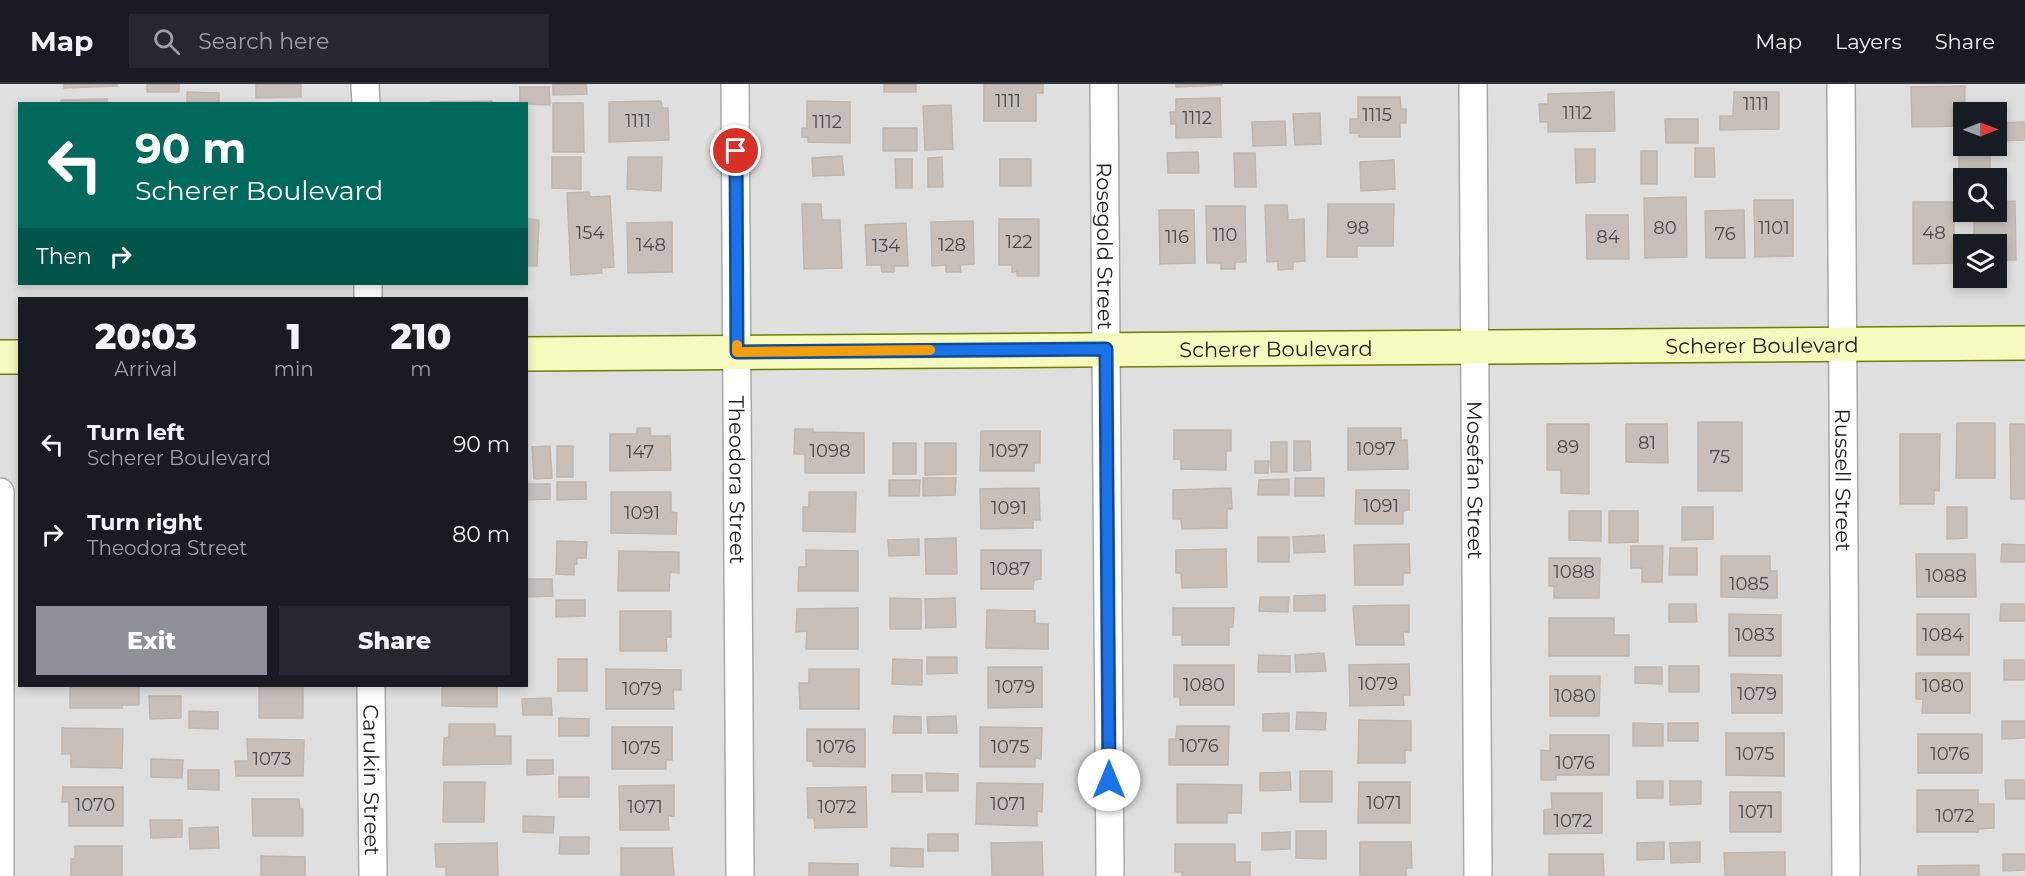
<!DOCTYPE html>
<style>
:root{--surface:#171b24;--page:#242831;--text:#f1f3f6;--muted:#9ea1a6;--line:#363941;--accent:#8c9099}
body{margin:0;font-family:Montserrat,sans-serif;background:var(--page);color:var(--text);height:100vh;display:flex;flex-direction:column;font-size:22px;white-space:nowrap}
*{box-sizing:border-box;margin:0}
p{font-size:20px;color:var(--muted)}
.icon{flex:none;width:33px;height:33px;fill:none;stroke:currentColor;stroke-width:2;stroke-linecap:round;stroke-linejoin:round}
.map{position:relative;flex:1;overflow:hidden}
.panel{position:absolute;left:18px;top:213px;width:510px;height:390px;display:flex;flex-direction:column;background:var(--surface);border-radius:0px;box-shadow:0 3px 9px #0003}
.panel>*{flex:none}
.top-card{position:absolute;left:18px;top:18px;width:510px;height:183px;border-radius:0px;box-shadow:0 3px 9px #0003;background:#00695c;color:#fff;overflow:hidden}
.needle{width:39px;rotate:89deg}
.tools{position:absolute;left:1953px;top:18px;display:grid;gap:12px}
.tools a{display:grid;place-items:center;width:54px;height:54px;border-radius:0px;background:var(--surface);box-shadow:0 3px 9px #0003;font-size:30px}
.pin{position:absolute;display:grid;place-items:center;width:51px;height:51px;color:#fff;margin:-26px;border:3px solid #fff;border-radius:50%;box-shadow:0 2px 6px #0007}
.me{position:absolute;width:66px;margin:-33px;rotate:0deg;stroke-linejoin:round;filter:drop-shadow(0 0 4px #0008)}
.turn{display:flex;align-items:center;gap:21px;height:126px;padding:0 18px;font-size:27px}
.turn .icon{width:78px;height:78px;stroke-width:2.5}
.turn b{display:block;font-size:42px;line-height:51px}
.then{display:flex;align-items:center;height:57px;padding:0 18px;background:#0003;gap:12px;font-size:22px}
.eta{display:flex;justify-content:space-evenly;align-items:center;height:102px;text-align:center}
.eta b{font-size:36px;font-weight:800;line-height:42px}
.button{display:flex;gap:12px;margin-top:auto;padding:12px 18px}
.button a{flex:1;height:69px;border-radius:0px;background:var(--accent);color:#fff;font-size:24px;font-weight:800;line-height:69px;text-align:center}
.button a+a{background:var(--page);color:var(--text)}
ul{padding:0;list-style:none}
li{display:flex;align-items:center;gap:18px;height:90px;padding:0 18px}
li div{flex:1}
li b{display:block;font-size:22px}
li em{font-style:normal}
header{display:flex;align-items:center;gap:36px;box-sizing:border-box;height:84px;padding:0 30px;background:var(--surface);border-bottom:2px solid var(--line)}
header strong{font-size:28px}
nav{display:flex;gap:33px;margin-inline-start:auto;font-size:21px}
.search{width:420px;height:54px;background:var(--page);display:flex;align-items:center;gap:15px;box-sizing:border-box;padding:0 21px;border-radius:0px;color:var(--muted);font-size:22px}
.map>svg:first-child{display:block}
.residential{fill:#e0dfdf;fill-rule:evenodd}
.building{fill:#c7bfb8;stroke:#c4b6ab;stroke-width:1.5}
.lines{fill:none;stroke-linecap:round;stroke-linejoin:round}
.street-casing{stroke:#a9a9a9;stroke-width:30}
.secondary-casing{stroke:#707d05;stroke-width:36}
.street{stroke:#fff;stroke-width:27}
.secondary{stroke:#f7fabf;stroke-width:33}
.route-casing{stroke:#114b97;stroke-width:15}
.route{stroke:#1a73e8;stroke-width:10}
.slow{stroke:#f59e0b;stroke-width:10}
.labels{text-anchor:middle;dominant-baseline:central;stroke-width:5;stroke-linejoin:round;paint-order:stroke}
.number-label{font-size:18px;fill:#4b4948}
.street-label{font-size:21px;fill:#222;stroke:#fff}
</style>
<header>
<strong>Map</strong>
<div class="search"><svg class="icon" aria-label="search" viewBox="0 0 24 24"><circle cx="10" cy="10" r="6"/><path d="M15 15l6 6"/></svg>Search here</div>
<nav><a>Map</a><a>Layers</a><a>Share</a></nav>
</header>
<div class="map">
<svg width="2025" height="792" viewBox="0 0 2025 792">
<rect width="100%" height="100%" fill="#f2efe9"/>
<path class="residential" d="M0,0h2025v792h-2025zM20,20h506v180h-506zM1964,28h32v34h-32zM1964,94h32v34h-32zM1964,160h32v34h-32zM20,214h506v388h-506z"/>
<path class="building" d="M64,0h53v2l-53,2z
M147,0h32v8h-32z
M256,0h45v13l-45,1z
M553,0h33l1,10 -34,1z
M884,0h32v8h-32z
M984,0h59v9h-7v28h-52z
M1176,0h46v1l-46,2z
M1965,2l-1,40 -52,1 -1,-40z
M520,3h29l1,18 -30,-1z
M187,8l32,1v11h-32z
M1614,8l1,39 -67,1v-10h-8l-1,-18h9v-10z
M1734,8h45v37l-59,1v-14h13z
M1358,13h42l1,12h5v14h-6v14h-41v-4h-9v-14h8z
M1220,14l1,39 -45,1v-14h-5l-1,-12h6v-13z
M107,15v5h-46v-4z
M492,17v3h-60v-2z
M661,17l1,7h6l1,32 -60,2v-40z
M807,17l43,1v41l-42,-1v-5h-6v-9h5z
M553,19h30l1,49h-31z
M951,21l2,44 -28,1 -2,-44z
M1320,29l1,31 -26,1 -2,-31z
M1665,35h33v24h-32z
M1285,37l1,24 -33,1 -1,-24z
M2025,38v18l-28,1 -1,-18z
M883,44h34v23h-34z
M1990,62v32h-31v-31z
M1695,64h19l1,29h-20z
M1575,65h20v33l-19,1z
M1641,67h16v33h-16z
M1198,68l1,21h-31l-1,-20z
M1234,69h21l1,34h-21z
M842,72l2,19 -31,1 -1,-18z
M552,73h29v32l-29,-1z
M628,73h34l-1,34 -34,-2z
M942,73l1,30h-15v-29z
M895,75h17v29h-16z
M1000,75h31v27h-31z
M1394,76l1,29 -34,2 -1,-29z
M589,108l1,5 20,-1 4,71 -13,1 1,5 -31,2 -4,-82z
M1686,113l1,60 -42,1 -1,-60z
M1754,116h39v56l-38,1z
M2015,117l1,59h-20v-16h-22v-32h22v-10z
M1913,118h41v61l-41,1z
M802,120h19l1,16h18l2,48 -38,1z
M1328,120h66l-1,42h-36v11h-30z
M1265,121h22l1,15 16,-1 1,42 -12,1v7l-15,1v-9l-11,1z
M1206,122h39l1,56h-11v7h-14v-6h-14z
M1159,126h35l1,53 -35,1z
M1744,126l1,48h-39l-1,-47z
M1586,131h42l1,44h-42z
M526,135l13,1 -2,46h-10l-1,3z
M999,135h40v57h-22v-5l-5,1v-7h-13z
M973,137l1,43 -14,1 1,7h-15v-7l-14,1 -1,-44z
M672,138v50l-44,1 -1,-50z
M906,139l2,43h-14v6h-12l-1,-7h-14l-2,-40z
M1698,338h44v69h-44z
M1957,339h38v55h-39z
M1547,340h42v70l-28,-1v-23h-14z
M1626,340h41l1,39 -42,-1z
M2010,340h15v75h-14z
M637,344h13l1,8h19l1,34 -61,1v-37h27z
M1348,344h53v12h6l1,29 -60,1z
M795,345h18v3l51,1v40h-59v-19h-11z
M1174,346h57v21h-5v19l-45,-1v-10h-7z
M981,347h59v32h-6v8h-54z
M1900,350h40l-1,57 -5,-1v14h-34z
M1294,357h16l1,29 -17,1z
M1271,358h16v30h-16z
M893,359h23v31h-23z
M925,359h31v31l-31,1z
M550,362l2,32 -18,1 -2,-32z
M557,362h16v31h-16z
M1255,377h14l-1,12h-13z
M923,394h33l-1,17 -32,1z
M1295,394h29v18h-29z
M1289,395v16h-31l1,-15z
M889,396h31l-1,16h-30z
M557,398h29v17l-29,1z
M526,400h24v15l-24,1z
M1039,404l1,32h-7v8l-52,1 -1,-40z
M1231,404l1,21h-5v19l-45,1 -1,-10h-8v-29z
M1356,406h53v20l-6,1v13h-48z
M611,408h60v20l6,1 -1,21 -65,-1z
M809,408h47l-1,40 -52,-1v-24h6z
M1682,423h31v32l-31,1z
M1947,423h20v31l-20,1z
M1569,427h32v30l-32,-1z
M1609,427h29v31l-29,1z
M1324,451l1,17 -31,1 -1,-16z
M1258,453h31v25h-31z
M956,454l1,36h-31l-1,-35z
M919,455v16l-30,1 -1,-16z
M557,457l30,1 -1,16h-9v6h-3v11l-18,-1z
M1409,460l1,29h-7v12h-48l-1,-40z
M2002,460l23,1v17h-24z
M1631,462h32l-1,36h-20v-14h-11z
M1670,464h27v27h-28z
M1226,465l1,38 -45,1 -1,-15h-5v-23z
M806,466l52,1v40h-60l1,-24h7z
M981,466h60v29l-7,1 -1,9h-52z
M619,467l60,1v21l-9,-1 -1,19h-51z
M1916,470h59l1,43h-59z
M1721,472h49v15h7v27l-56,-1z
M1549,474h51l-1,40h-45v-12h-5z
M526,495h26l1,17 -27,1z
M1325,511v16h-31v-15z
M1260,513h29l-1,15 -29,-1z
M890,514l31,1v30h-31z
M955,514l1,29 -30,1 -1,-29z
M556,516h29v16l-29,1z
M1669,520h27l1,18h-28z
M2001,520h24v17h-25z
M1409,521v27h-6l1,13h-48l-3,-39z
M858,524v41h-52l1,-18 -11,1 1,-23z
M1173,524h61l-1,19h-4v18h-47v-10h-9z
M987,526l48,1v12l13,1v25l-62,-1z
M620,527h51v26h-5l1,14h-47z
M1729,530l52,1v41h-52z
M1917,530h52v41h-52z
M1549,534h65v17h15v21h-80z
M1324,569l2,18 -30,1 -1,-17z
M1259,571l31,1v16h-32z
M927,573h30v16l-30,1z
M558,575h29v32h-29z
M893,575l29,1v25l-30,-1z
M2004,576h21v20h-21z
M1409,580l1,31h-7l1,10 -54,1 -1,-41z
M1174,581h60v40h-54v-8h-6z
M1669,582h30v26h-30z
M988,583h54v40l-54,1z
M1635,583h27v17l-27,-1z
M606,585l75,1v20h-8l1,19h-68z
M809,585h50v40h-59l-1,-26h10z
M1916,589h54v40h-48l1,-14h-7z
M1731,590l51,1v38h-50z
M1550,592h50l-1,40h-49z
M70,602h69v19h-17v3h-52z
M259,602h44v32h-44z
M442,602h55v21l-55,-1z
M149,612h32v22l-31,1z
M551,614l1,17h-29l-1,-16z
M189,627l29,1v17l-29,-1z
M1297,628l29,1 -1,17 -29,-1z
M1289,629v18h-26v-17z
M894,632l27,1v16h-28z
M956,632l1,17h-29l-1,-16z
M559,634l30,1v17h-30z
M1359,636l52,1v30l-6,-1v13h-47z
M2002,637h23v17l-23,1z
M1633,639l30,1v22h-30z
M1668,639h30v18h-30z
M449,640h46v12h16v28l-68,1 1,-27 5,-1z
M1177,642h52l-1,39h-59v-26h7z
M612,643h60v33h-6v9h-54z
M980,643l62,1 -1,31 -6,-1v9h-55z
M62,644l61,1 -1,39 -51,-1v-13h-9z
M807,645h58v38l-52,-1v-5h-6z
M1726,649h58v43l-58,-1z
M1918,650h64v39h-64z
M1550,651h59v40h-53v5h-15v-30l9,1z
M247,655l57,1 -1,36h-67l-1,-15h13z
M151,675l32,1 -1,18 -31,-1z
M527,676h26v14l-26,1z
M188,686h31v20l-31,-1z
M1300,687h32v31h-32z
M1290,688l1,18 -31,1v-18z
M926,689l32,1v17h-31z
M892,691h30v17h-30z
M559,693h30v20h-30z
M2005,696h20v19h-19z
M1637,697h26v17h-26z
M1670,697h31v23l-31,1z
M444,698h41l-1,40h-41z
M1359,698h51v41h-52z
M977,699l66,1 -1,28 -5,-1v15l-61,-2z
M1177,700l65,1 -1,28h-14v10h-50z
M674,701v31h-6l1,14h-49l-1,-44z
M63,703h60v39h-54v-24h-7z
M866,703l1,40 -52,1 -1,-10h-6l-1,-30z
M1917,706h61v14h16v24l-16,1v3h-61z
M1730,708h51v40h-51z
M1551,709h51v40l-58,1v-24l8,-1z
M252,715h47l1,10h3v27h-50z
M523,732l31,1 -1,16 -30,-1z
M150,736h32v17l-31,1z
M218,743l1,21 -29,1 -1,-21z
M1296,747h30v28l-30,-1z
M1290,748v17l-28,1v-17z
M928,750h30v17h-30z
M560,753h29v17h-30z
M1042,758l1,34h-51l-1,-33z
M1360,758h51l1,26h-6v8h-46z
M1664,758v17l-27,1v-17z
M1700,758v20l-29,1 -1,-20z
M497,759l1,33h-52v-9h-10l-1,-23z
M1175,760h60v18h15v14h-68v-4h-7z
M75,762h47v30h-51v-17h4z
M621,764h51l2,28h-53z
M891,764l32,1v18l-32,-1z
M1785,768v24h-60l-1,-23z
M1549,770h54l1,22h-55z
M2003,770h22v16l-22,1z
M261,772l44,1v19h-44z
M809,779l49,1v12h-49z
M1979,781v11h-61v-10z"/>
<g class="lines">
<g class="street-casing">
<g id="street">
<path d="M365,0l1,20"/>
<path id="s1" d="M735,0l5,792"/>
<path id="s2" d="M1104,0l6,792"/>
<path id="s3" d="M1473,0l5,792"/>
<path id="s4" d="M1841,0l5,792"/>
<path d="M368,200v14"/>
<path d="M0,408v384"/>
<path id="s5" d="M371,602l2,190"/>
</g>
</g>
<g class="secondary-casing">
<g id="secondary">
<path id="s6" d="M526,270l1499,-11"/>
<path d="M0,273h20"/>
</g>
</g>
<use href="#street" class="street"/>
<use href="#secondary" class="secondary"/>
</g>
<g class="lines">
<g class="route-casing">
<path id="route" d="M736,67l1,201 369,-3 3,431"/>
</g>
<use href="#route" class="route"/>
<path class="slow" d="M737,261v7l193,-2"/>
</g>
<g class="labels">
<g class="number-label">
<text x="1008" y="17">1111</text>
<text x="1756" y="20">1111</text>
<text x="1577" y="29">1112</text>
<text x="1377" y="31">1115</text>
<text x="1197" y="34">1112</text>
<text x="638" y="37">1111</text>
<text x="827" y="38">1112</text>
<text x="1358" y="144">98</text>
<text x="1665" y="144">80</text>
<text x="1774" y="144">1101</text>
<text x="590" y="149">154</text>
<text x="1934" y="149">48</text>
<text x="1725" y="150">76</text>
<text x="1225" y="151">110</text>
<text x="1177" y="153">116</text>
<text x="1608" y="153">84</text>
<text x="1019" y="158">122</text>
<text x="651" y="161">148</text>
<text x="952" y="161">128</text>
<text x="886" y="162">134</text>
<text x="1647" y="359">81</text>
<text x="1568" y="363">89</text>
<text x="1376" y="365">1097</text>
<text x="830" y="367">1098</text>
<text x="1009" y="367">1097</text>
<text x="640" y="368">147</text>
<text x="1720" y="373">75</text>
<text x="1381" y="422">1091</text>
<text x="1009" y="424">1091</text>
<text x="642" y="429">1091</text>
<text x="1010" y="485">1087</text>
<text x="1574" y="488">1088</text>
<text x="1946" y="492">1088</text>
<text x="1749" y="500">1085</text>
<text x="1755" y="551">1083</text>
<text x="1943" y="551">1084</text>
<text x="1378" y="600">1079</text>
<text x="1204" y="601">1080</text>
<text x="1943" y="602">1080</text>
<text x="1015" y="603">1079</text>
<text x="642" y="605">1079</text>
<text x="1757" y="610">1079</text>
<text x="1575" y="612">1080</text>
<text x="1199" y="662">1076</text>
<text x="836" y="663">1076</text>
<text x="1010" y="663">1075</text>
<text x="641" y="664">1075</text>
<text x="1755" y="670">1075</text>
<text x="1950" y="670">1076</text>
<text x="272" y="675">1073</text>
<text x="1575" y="679">1076</text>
<text x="1384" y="719">1071</text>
<text x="1008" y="720">1071</text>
<text x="95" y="721">1070</text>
<text x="645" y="723">1071</text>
<text x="837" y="723">1072</text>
<text x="1756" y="728">1071</text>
<text x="1955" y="732">1072</text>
<text x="1573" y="737">1072</text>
</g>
<g class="street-label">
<text stroke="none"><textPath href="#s2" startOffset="162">Rosegold Street</textPath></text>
<text stroke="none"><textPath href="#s6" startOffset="1236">Scherer Boulevard</textPath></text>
<text stroke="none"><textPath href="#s6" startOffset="750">Scherer Boulevard</textPath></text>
<text stroke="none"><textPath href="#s1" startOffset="396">Theodora Street</textPath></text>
<text stroke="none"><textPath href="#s3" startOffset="396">Mosefan Street</textPath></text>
<text stroke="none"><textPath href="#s4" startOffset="396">Russell Street</textPath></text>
<text stroke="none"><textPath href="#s5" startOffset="94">Carukin Street</textPath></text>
</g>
</g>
</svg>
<div class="tools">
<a><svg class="needle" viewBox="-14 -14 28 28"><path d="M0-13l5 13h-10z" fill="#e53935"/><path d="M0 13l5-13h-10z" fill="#9ea1a6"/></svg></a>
<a><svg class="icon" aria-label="search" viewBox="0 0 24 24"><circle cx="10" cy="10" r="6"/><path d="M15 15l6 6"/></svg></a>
<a><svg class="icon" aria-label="layers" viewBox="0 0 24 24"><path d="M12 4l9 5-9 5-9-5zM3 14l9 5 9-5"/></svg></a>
</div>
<div class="pin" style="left:736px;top:67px;background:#d93025"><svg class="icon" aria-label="arrive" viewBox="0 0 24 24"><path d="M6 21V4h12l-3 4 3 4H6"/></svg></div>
<svg class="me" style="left:1109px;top:696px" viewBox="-20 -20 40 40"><circle r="19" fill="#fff"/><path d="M0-13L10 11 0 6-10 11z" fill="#1a73e8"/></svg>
<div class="top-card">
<div class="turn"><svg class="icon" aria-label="left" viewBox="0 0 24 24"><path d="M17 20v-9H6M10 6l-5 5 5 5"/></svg><div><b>90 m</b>Scherer Boulevard</div></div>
<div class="then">Then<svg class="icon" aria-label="right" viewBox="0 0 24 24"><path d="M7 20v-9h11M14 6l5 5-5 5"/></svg></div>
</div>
<section class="panel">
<div class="eta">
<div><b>20:03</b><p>Arrival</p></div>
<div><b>1</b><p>min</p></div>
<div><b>210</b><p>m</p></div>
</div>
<ul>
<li><svg class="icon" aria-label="left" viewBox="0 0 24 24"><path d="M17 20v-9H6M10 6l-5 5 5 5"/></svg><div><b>Turn left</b><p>Scherer Boulevard</p></div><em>90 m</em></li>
<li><svg class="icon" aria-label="right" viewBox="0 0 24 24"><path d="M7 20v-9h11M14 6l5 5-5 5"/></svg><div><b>Turn right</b><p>Theodora Street</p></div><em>80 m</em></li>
</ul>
<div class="button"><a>Exit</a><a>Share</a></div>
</section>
</div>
